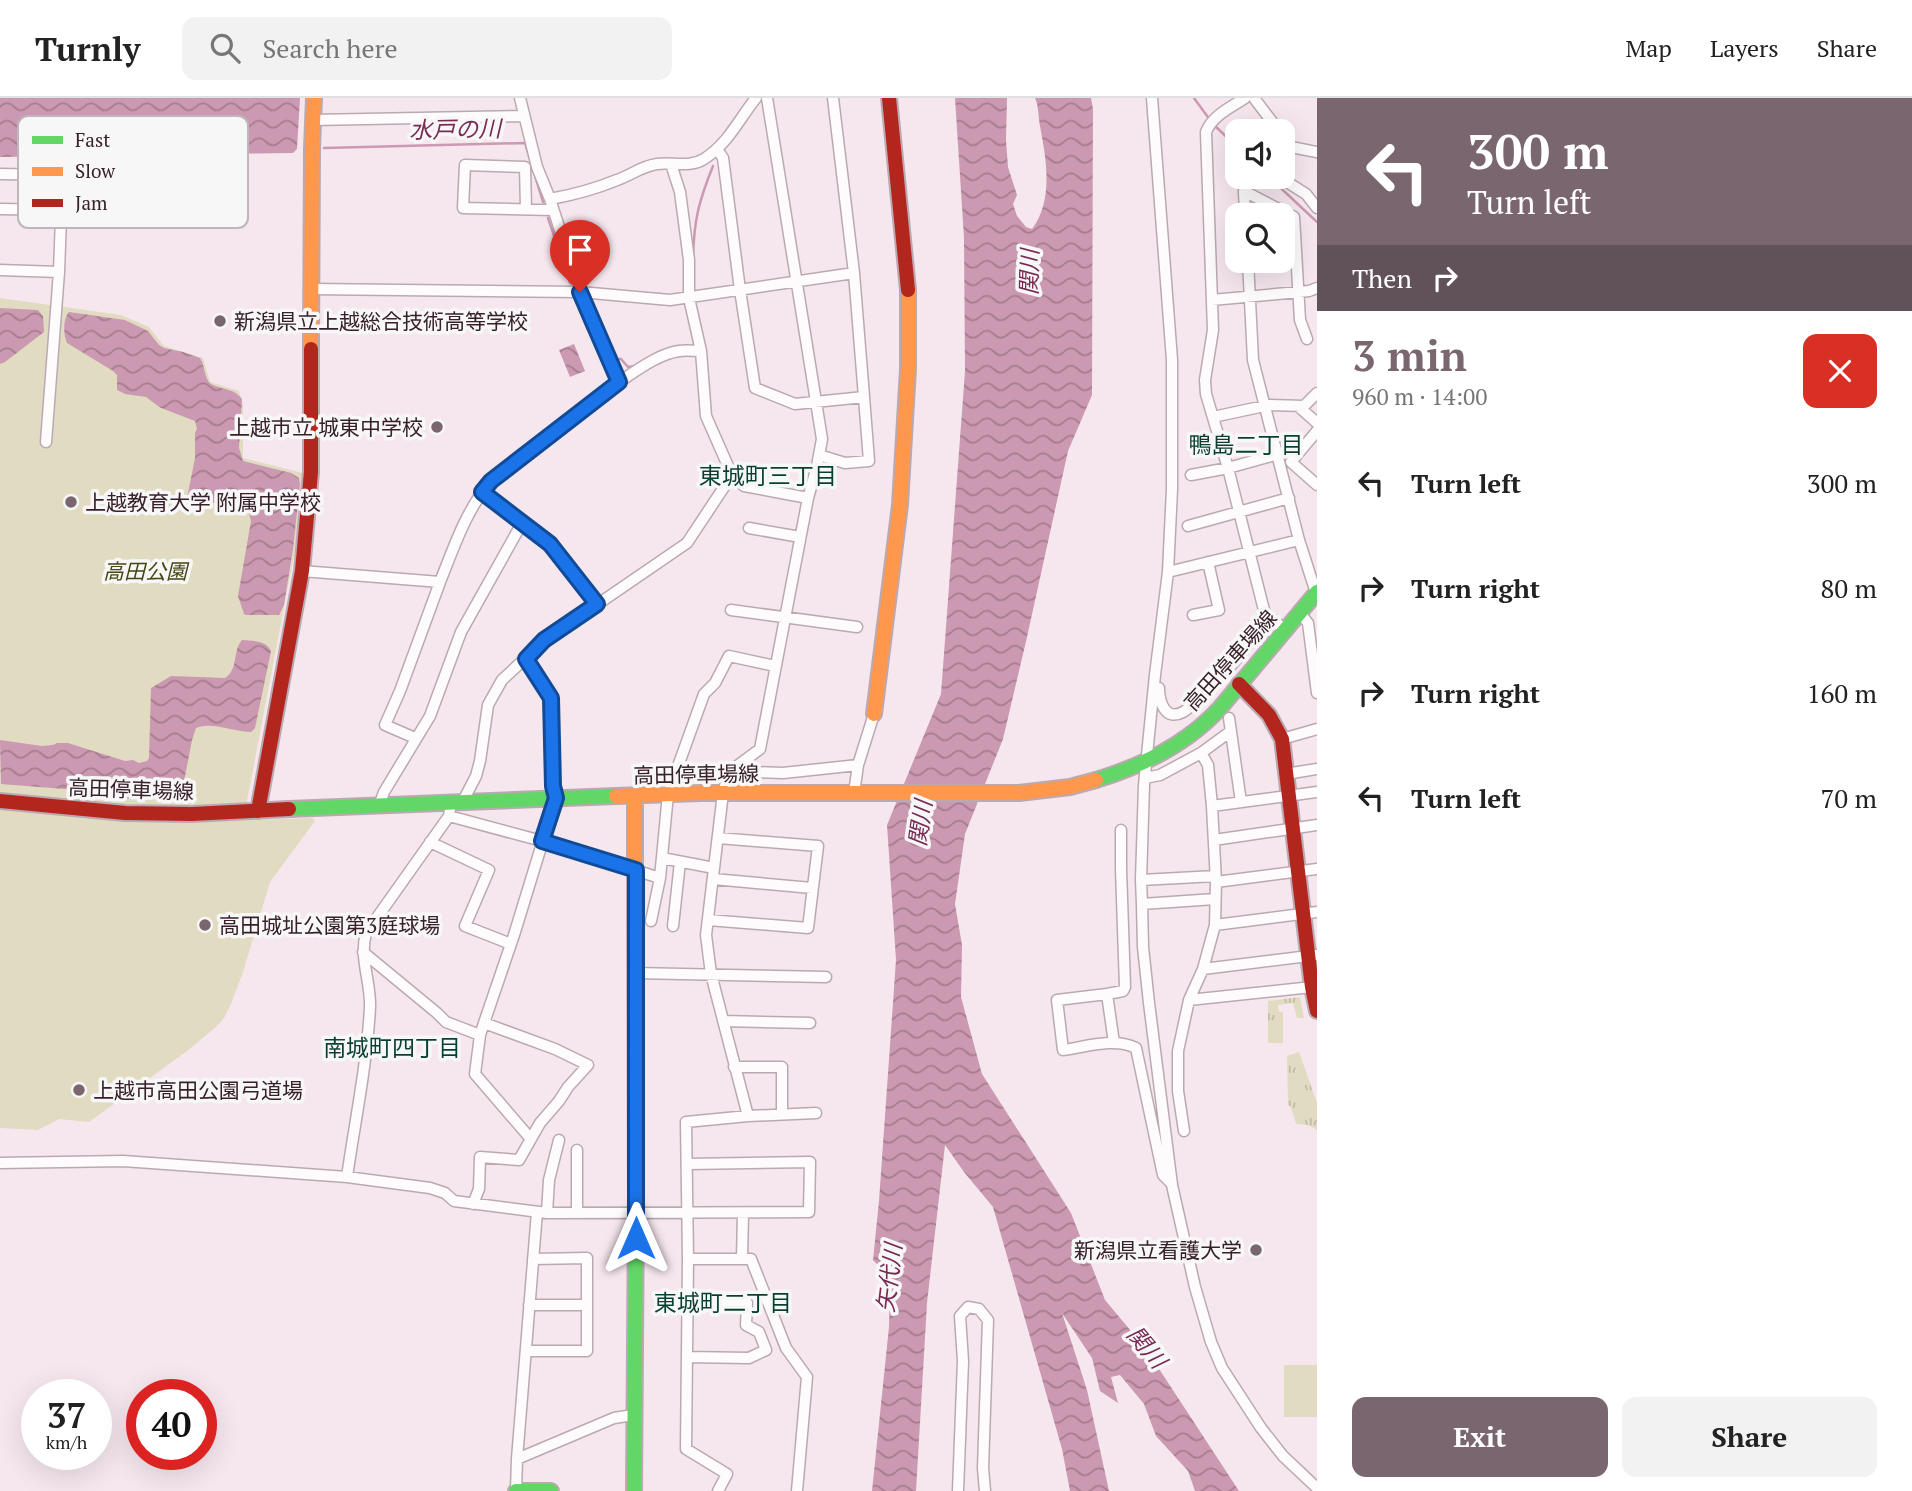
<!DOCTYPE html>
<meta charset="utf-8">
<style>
:root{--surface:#fff;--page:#f2f2f2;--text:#222;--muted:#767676;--line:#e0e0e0;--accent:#7a666f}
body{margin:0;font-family:"PT Serif","Noto Sans JP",serif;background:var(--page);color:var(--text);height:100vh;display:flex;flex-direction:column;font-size:26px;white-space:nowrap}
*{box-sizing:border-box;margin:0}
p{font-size:23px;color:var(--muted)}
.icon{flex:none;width:38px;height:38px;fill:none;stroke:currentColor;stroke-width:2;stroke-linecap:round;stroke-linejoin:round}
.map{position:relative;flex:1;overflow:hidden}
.drawer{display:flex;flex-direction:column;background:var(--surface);width:595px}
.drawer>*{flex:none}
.guide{background:#7a666f;color:#fff;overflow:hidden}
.fabs{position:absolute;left:1225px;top:21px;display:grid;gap:14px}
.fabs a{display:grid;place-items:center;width:70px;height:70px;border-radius:14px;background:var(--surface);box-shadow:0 7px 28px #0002;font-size:35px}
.speed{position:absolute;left:21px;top:1281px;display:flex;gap:14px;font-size:35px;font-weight:700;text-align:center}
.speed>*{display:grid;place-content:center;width:91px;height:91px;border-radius:50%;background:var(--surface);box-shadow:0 7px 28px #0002;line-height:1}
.speed small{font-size:18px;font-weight:400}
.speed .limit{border:10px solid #d22;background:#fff;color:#111}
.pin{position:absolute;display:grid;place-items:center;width:60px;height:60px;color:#fff;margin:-72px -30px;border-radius:50% 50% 50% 0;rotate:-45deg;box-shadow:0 0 7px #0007}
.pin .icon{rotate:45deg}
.me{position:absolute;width:77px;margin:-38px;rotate:0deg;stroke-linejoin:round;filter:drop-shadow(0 0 5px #0008)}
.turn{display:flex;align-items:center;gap:24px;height:147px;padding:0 35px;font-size:32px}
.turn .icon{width:91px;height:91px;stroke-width:2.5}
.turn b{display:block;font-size:49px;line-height:60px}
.then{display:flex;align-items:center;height:66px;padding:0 35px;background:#0003;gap:14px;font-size:26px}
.round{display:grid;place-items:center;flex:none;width:74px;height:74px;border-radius:14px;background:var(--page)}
.summary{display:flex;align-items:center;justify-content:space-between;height:119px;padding:0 35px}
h1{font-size:42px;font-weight:600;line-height:52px;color:var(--accent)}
.button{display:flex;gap:14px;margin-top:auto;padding:14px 35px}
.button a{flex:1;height:80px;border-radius:14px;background:var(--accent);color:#fff;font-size:28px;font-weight:600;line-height:80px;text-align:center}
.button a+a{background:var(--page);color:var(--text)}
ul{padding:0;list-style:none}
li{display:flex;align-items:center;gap:21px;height:105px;padding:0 35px}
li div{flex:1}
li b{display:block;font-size:26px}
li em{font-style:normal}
header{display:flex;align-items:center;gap:42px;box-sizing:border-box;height:98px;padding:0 35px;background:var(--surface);border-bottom:2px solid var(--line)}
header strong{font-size:33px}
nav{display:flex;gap:38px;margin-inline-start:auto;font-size:24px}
.search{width:490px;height:63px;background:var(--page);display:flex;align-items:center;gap:18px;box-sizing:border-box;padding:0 24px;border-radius:14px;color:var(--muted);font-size:26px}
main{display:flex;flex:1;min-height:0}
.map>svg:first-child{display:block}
.grass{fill:url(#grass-tufts)}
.green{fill:#e1dbc2}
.water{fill:url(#water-waves)}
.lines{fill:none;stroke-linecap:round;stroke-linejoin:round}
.stream{stroke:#cb99b1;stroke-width:2.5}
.street-casing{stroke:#bba9b2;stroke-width:13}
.fast-casing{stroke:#bba9b2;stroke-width:18}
.slow-casing{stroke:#bba9b2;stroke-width:18}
.jam-casing{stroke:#bba9b2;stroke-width:18}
.street{stroke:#fefbfc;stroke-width:10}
.fast{stroke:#63d668;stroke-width:14}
.slow{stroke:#ff974d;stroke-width:14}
.jam{stroke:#b3261e;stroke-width:14}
.route-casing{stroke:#114b97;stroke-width:18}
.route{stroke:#1a73e8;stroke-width:12}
.poi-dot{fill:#7a666f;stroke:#f7f7f7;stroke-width:2.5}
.labels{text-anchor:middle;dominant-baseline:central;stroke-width:7;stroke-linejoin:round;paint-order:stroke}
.poi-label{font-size:21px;fill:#38202b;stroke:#f7f7f7;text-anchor:start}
.park-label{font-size:21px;font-style:italic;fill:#464713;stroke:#f7f7f7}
.street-label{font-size:21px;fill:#38202b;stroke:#f7f7f7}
.water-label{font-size:23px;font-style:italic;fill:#782a54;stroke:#f7f7f7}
.neighbourhood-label{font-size:23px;fill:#093f31;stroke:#f7f7f7}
.key{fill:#f7f7f7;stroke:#beb6ba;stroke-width:2}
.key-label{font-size:19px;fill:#38202b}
</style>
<header>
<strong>Turnly</strong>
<div class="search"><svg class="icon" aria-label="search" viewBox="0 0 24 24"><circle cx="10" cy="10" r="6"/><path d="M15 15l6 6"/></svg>Search here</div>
<nav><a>Map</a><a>Layers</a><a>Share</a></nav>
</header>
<main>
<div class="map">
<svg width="1317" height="1393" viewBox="0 0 1317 1393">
<defs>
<pattern id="grass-tufts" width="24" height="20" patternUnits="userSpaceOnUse" patternTransform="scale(1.75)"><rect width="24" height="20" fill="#e1dbc2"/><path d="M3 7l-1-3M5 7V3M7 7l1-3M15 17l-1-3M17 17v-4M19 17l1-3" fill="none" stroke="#c2bca7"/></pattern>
<pattern id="water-waves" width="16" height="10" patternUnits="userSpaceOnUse" patternTransform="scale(1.75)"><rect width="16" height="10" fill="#cb99b1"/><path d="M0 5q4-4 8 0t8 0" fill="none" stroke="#a67c90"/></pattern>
</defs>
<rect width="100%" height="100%" fill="#f6e7ee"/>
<path class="grass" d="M1300,899l4,21h-7l-4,-15 -15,2 1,7h4v31h-15v-42z
M1299,954l18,51v27l-9,-5 -12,-1 -5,-17 -3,-2 -1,-49z"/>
<path class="green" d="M0,200l121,17 28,12 15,19 39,12 7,24 29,9 4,14v53l60,15 -8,77 -48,251 1,19 65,-2 2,3 -45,61 -27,90 -12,32 -7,14 -8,9 -29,24 -98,71 -30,-3 -21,11 -38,-2z
M1284,1267h33v52h-33z"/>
<path class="water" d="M0,0h300l-3,51 -4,4 -293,4z
M955,0h52l-1,42 2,27 9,28 -4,9 4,12 9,11 6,2c22,-30 14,-70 8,-103 -2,-10 -1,-19 -5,-28h56l2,11 -1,286 -24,56 -41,186 -24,102 -38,95 -10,70 7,41 -1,52 21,77 89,139 34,87 41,49 93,142h-44l-7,-20 -32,-35 -12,-32 -24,-29 -9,2 7,26 -18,-12 -8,-33 -30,-45 25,77 22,101h-39l-8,-42 -69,-242 -29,-35 -19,-27 -18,158 -11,188h-44l17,-164 1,-49 -17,-18 6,-59 17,-241 -9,-135 54,-131 24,-323 -1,-133z
M0,210l38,2 5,6 1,16 -39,30 -5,2z
M69,214l56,8 23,11 11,14 5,3 19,4 17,6c5,7 4,21 11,26 11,6 23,4 31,15l-3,49 4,13 48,12 8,5 1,6 -7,65 -9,56 -5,10h-33l-2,-1 -6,-18 13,-75 -3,-12 -8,-4 -49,-4 -4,-3 8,-40v-25l2,-4 -2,-8 -34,-13 -15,-11 -21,-3 -8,-4v-15l-4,-4 -46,-28c-4,-9 -4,-24 2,-31z
M574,246l11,27 -15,6 -11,-27z
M242,542c11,1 24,0 29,11l-16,77 -4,4c-17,0 -39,-11 -55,-4l-4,12 -11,57 -24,2 -49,-1 -5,-6 -102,-8 -1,-44 42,6 11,-1 4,-2h11l57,18 8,-1 6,3 8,-2 2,-3 2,-70 20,-12 54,2c14,-9 7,-27 17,-38z"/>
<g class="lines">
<path class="stream" d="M1194,0l16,22
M1214,27l23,22
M324,50l201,-5 18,59
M1269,79l48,45
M548,120l22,65
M693,160c1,-39 6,-57 20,-92
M576,200l12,32
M611,261h10l7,8 8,-1"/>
<g class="street-casing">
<path id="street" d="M520,0l17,69 13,32 30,93 39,90
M1152,0l20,262v129l-4,83 -13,103 -11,110 -3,95 75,-4
M1245,0c-14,9 -33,18 -39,34l7,198 -8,50 1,14 22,74 38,150
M1254,0l25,33
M313,22l211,-4
M1283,38l8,11 26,5
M717,51l6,9 17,132 15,98 40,16 69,-7 -10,-124 -21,-175
M671,66l9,28 9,68v38l12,53 5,65 26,59 12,11 64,12
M0,76l63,1
M1283,78l4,6 19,12 11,14
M550,101c23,-4 45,-10 67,-19 14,-5 25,-14 40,-16 16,-2 33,4 47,-5 24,-15 35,-40 52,-61
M0,111l62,1
M526,111l-1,-42 -60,-2 -2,43 90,2
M1245,117l-1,-24 50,26 6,103 7,19
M1248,163l5,99 46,180
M0,172l59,2
M311,191l269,3 90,8 184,-27
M1212,202l97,-9 8,-3
M1298,308l19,17
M1213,319l56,-12 35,1 13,-13
M1317,333l-26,31 26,23
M46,344l13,-170 4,-108
M819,357l26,8 24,-2 -5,-64
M1191,377l37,-7 43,-12
M482,394l68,52 47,60
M1188,428l101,-28
M749,430l51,9
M302,473l138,11c14,-35 26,-72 51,-101l128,-99c17,-11 39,-28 60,-31 7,-1 15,0 22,0
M1168,474l131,-32 18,56
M731,512l126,17
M1300,515l8,10 9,70
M1193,517l26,-5 -11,-48
M526,561l25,39 2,88 3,12 -42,137 -30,88 -4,12 -5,39 55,64
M1159,590c0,13 6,34 24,24 9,-5 17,-16 24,-23 15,-13 30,-28 41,-45 3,-6 3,-15 7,-20 4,-5 10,-6 15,-6l16,12
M1229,620l12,84
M415,640l-30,-13 15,-34 40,-109
M1282,641l35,-10
M1201,655l30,-22
M739,667l12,7 32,1 75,-8
M1286,676l31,-5
M1145,680l15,-3 41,-22 7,12 4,41 4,76 -1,43 -12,44 -14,31 -11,51v40l6,40
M854,695l4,-28 16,-51
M463,703l13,-25 4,-15 8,-56 14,-25 42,-39 143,-98 45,-68
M379,708l5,-14 46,-76 31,-84 61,-109
M1212,708l105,-14
M449,718l93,25 118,37
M1214,742l103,-15
M430,744l59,28 -24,56 46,18
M662,760l52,10
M713,781l99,9
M1141,782l1,24 73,-5
M1216,784l101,-13
M1142,806l1,43 6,56 23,182 23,102 16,55 11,26 39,60 22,28 34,32
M708,822l100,8 10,-82 -100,-8
M651,823l9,-43 8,-84 36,-100 11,-11 14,-27 46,10
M1215,827l102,-13
M673,828l7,-64
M363,854l74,61 9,9 34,13
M1203,871l114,-14
M635,875l191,4
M1107,896l16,-3 2,-4 -4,-118v-39
M1189,902l123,-13
M723,923l87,2
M1114,945l-7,-49 -50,6 6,50c22,-3 52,-13 73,-2l27,127 9,9
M734,969h48v47
M748,1018l-37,-142 -5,-39 17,-142 6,-21 31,-23 48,-251 9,-32 5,-27 -55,-341
M577,1052v63
M0,1065l123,-2 224,16 83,11 15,5 9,8 93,12 262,-1 1,-50 -123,2
M347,1079c8,-56 20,-113 23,-170 1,-25 -11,-49 -4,-74l83,-117 2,-14
M473,1106l6,-15 1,-32 39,3 21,-37 19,-22 9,-14 20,-22 -33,-16 -71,-26
M547,1115l2,-33 10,-40
M688,1161h63l35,89 21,29 -10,114
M742,1161l1,-46
M687,1204l60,1 -1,22 13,7 7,18 -17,8 -62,-1
M529,1207h58
M526,1253h61v-93l-54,1
M517,1361l97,-41 19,-3
M516,1393l1,-32 20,-247
M718,1393l9,-17 -41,-25 2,-190 -2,-137 62,-6 68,-3
M958,1393l5,-130 -3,-45 8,-9 11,2 9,11 -5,148 2,23"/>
</g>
<g class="fast-casing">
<path id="fast" d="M1096,682c46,-14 91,-36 124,-72l97,-116
M289,711l327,-13
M516,1393h35
M634,1393l2,-287"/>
</g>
<g class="slow-casing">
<path id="slow" d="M311,251l1,-200 2,-51
M874,616l26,-209 8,-136v-79
M616,698l85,-3h318l51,-6 26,-7
M635,698v118"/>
</g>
<g class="jam-casing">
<path id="jam" d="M889,0l19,192
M1239,586l30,31 13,24 30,248 5,24
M0,703l125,12 67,1 97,-5
M258,713l44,-240 9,-99v-123
M635,816l1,290"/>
</g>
<use href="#street" class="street"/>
<use href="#fast" class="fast"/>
<use href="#slow" class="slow"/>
<use href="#jam" class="jam"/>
</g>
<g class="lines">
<g class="route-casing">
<path id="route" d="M580,194l39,90 -128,99 -9,11 68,52 47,60 -53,36 -18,19 25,39 2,88 3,12 -14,43 94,29v368"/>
</g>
<use href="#route" class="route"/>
</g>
<g class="poi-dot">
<circle cx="220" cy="223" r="7"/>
<circle cx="437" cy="329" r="7"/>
<circle cx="71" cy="404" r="7"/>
<circle cx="205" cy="827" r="7"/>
<circle cx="79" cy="992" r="7"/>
<circle cx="1256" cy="1152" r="7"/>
</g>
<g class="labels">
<g class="poi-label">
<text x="234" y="223">新潟県立上越総合技術高等学校</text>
<text x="423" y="329" text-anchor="end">上越市立 城東中学校</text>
<text x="85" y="404">上越教育大学 附属中学校</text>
<text x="219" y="827">高田城址公園第3庭球場</text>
<text x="93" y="992">上越市高田公園弓道場</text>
<text x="1242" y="1152" text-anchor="end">新潟県立看護大学</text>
</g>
<g class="park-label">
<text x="145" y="473">高田公園</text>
</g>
<g class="street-label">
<text transform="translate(1230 562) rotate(-48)">高田停車場線</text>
<text transform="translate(696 676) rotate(-1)">高田停車場線</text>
<text transform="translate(131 691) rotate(2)">高田停車場線</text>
</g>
<g class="water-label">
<text transform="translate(455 31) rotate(-1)">水戸の川</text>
<text transform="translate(1029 174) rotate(-89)">関川</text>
<text transform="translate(920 725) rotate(-82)">関川</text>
<text transform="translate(889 1180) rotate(-83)">矢代川</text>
<text transform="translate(1147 1249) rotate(50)">関川</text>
</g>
<g class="neighbourhood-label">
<text x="1246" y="346">鴨島二丁目</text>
<text x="768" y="377">東城町三丁目</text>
<text x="392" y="949">南城町四丁目</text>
<text x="723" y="1204">東城町二丁目</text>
</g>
</g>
<rect x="18" y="18" width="230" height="112" rx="10" class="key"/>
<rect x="32" y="38" width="31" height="8" fill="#63d668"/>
<rect x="32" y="69" width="31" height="9" fill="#ff974d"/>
<rect x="32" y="101" width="31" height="8" fill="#b3261e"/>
<g class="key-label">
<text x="75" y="49">Fast</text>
<text x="75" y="80">Slow</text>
<text x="75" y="112">Jam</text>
</g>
</svg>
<div class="fabs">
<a><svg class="icon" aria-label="sound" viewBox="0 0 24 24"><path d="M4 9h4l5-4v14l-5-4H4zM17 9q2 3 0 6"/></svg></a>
<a><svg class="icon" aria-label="search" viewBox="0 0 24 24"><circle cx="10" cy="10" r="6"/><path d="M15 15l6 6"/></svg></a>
</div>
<div class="speed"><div>37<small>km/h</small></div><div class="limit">40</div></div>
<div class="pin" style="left:580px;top:194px;background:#d93025"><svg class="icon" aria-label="arrive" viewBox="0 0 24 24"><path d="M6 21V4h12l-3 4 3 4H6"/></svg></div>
<svg class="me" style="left:636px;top:1140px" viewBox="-20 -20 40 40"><path d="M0-17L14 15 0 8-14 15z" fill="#1a73e8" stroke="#fff" stroke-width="4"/></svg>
</div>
<section class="drawer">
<div class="guide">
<div class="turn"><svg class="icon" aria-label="left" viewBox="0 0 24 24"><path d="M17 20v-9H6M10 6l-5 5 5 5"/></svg><div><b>300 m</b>Turn left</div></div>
<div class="then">Then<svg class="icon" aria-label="right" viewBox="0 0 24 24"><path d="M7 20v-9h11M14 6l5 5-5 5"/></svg></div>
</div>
<div class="summary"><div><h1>3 min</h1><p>960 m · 14:00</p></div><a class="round" style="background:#d93025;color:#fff"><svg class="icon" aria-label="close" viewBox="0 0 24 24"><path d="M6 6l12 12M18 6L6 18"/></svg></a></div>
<ul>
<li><svg class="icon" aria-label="left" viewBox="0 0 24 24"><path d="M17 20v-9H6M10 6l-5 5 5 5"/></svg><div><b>Turn left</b></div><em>300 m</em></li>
<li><svg class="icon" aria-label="right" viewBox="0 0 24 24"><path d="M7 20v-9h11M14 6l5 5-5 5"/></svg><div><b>Turn right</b></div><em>80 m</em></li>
<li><svg class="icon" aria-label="right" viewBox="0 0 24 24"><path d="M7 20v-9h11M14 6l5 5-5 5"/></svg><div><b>Turn right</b></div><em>160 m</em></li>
<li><svg class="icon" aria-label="left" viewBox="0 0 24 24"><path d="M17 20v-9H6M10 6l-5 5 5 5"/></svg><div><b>Turn left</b></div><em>70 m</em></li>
</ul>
<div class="button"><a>Exit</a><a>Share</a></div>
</section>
</main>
